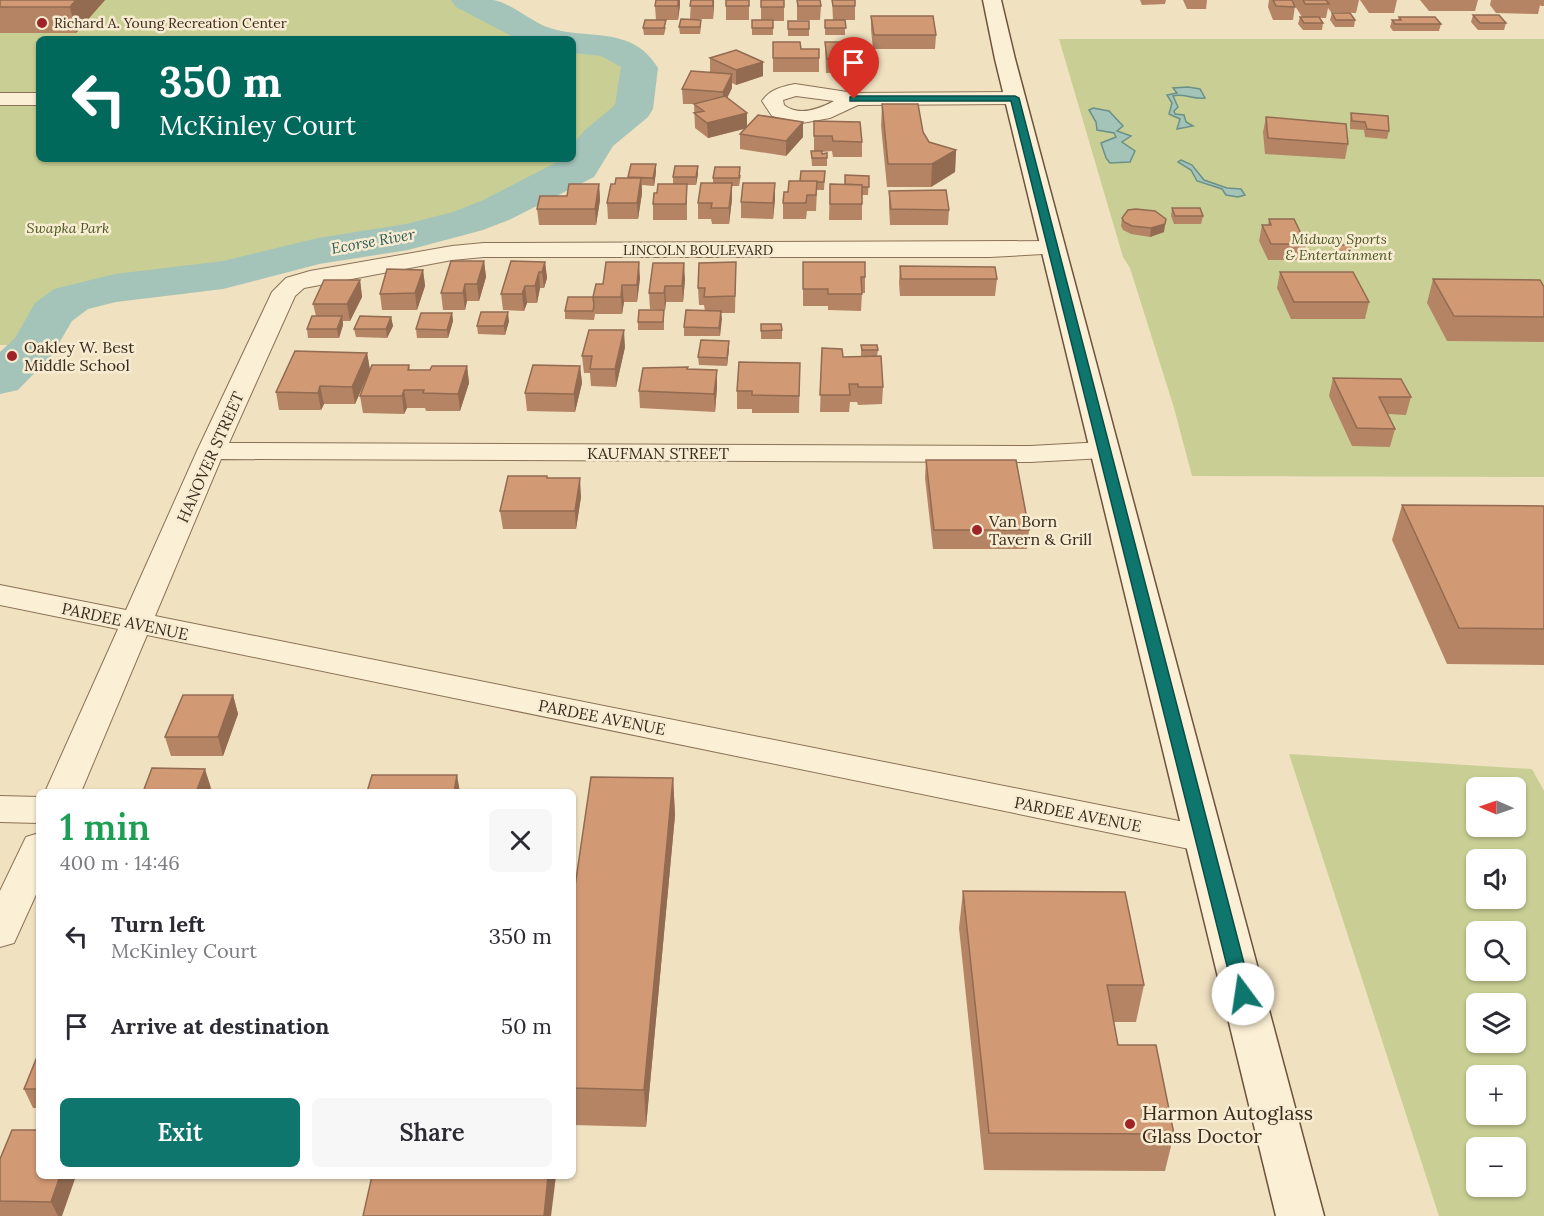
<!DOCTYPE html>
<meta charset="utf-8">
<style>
:root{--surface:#fff;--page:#f7f7f7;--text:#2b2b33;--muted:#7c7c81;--accent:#0f766e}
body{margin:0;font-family:Lora,serif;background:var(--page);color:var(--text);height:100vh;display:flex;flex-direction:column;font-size:22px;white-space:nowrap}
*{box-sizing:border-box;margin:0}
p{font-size:20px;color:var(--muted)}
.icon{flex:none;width:33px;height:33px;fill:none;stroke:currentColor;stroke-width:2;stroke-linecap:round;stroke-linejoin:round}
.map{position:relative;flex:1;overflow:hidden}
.panel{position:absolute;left:36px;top:789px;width:540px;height:390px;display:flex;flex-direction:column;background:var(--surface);border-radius:9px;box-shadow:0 2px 4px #0004}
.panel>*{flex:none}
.hud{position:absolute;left:36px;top:36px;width:540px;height:126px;border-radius:9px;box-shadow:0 2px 4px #0004;background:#00695c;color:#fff;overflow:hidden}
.needle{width:39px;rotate:272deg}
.fabs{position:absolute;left:1466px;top:777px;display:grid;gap:12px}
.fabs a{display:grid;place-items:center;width:60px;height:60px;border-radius:9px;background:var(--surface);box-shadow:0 2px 4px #0004;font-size:30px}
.pin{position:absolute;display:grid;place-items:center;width:51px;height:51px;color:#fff;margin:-62px -26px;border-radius:50% 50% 50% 0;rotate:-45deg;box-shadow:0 0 6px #0007}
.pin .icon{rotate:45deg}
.me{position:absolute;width:66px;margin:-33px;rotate:346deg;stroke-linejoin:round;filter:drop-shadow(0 0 4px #0008)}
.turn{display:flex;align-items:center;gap:21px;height:126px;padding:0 24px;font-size:27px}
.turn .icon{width:78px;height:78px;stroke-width:2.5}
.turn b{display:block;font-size:42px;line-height:51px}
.round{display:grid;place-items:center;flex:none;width:63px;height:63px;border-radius:9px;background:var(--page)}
.overview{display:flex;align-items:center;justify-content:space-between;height:102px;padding:0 24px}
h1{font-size:36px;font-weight:600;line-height:45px;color:#1e9e55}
.action{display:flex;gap:12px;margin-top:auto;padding:12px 24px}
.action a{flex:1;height:69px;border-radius:9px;background:var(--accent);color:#fff;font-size:24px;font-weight:600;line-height:69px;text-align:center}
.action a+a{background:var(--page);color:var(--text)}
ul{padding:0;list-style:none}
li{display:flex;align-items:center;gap:18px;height:90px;padding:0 24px}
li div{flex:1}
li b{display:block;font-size:22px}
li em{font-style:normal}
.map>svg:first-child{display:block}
.green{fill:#c9cf94;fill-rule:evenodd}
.water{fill:#a4c3b9;stroke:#6a9187;stroke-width:1.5}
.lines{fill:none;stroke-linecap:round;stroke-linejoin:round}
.river{fill:#a4c3b9;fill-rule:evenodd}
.minor-casing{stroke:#8b7257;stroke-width:2}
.secondary-casing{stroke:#6d533b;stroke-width:3}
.minor{fill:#fbefd5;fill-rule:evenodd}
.secondary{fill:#fbefd5;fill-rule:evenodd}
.wall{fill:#b48464}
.shaded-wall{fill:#926b51}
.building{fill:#d19974;stroke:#926b51;stroke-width:1.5}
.route{fill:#0f766e;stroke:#0a4d48;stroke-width:1.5}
.poi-dot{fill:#9e2427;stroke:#f7ecd1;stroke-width:2}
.labels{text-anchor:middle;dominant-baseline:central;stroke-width:5;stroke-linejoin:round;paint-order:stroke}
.far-poi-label{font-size:14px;fill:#3a2a1d;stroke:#f7ecd1;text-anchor:start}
.far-park-label{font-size:14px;font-style:italic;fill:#4b5722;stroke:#f7ecd1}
.far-street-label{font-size:14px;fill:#3a2a1d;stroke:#f7ecd1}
.far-water-label{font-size:15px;font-style:italic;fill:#2b5a56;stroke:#f7ecd1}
.poi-label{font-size:16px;fill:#3a2a1d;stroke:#f7ecd1;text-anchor:start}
.street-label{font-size:16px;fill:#3a2a1d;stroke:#f7ecd1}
.near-poi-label{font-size:20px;fill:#3a2a1d;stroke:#f7ecd1;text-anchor:start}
</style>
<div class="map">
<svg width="1544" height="1216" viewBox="0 0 1544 1216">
<rect width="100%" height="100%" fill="#f0e1c1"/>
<path class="green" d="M0,0h468l66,34 18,5h-513v120h534v-117c19,2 60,6 67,26l-6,41 -35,29 -12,15 -8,15 -83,42 -62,21 -116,20 -95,24 -135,19c-42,13 -32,21 -53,51h-35z
M1059,39h485v438l-352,-1 -18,-68 -44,-140 -7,-11z
M1289,754l243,15 12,22v425h-105zM1476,788h39v38h-39zM1476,860h39v38h-39zM1476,932h39v38h-39zM1476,1004h39v38h-39zM1476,1076h39v38h-39zM1476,1148h39v38h-39z"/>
<path class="water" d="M1188,87l12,2 5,9c-11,2 -21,-5 -32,-2l5,11 -4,4 1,3 9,1 2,7 7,4 -16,3 3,-10 -11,-5 3,-11 -5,-8 10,-2 -4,-5z
M1093,108l16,3 14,15 -6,5 14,5 -9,6 13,9 -5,11 -20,1 -4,-5 -5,-15 15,-6 -2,-4 -17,-3 -1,-8 -7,-12z
M1181,160l11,5 12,15 23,8 14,1 4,6 -7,2 -12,-2 -4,-6 -25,-8 -6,-11 -13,-8z"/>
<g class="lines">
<path class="river" d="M451,0c13,0 29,0 42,0 18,3 36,20 54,27 39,14 85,-3 111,41l-5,41 -5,8 -35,29 -19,31 -83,42 -28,11 -75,20 -89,14 -96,25 -107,13 -28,7 -16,12 -20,34 -34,35 -18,4v-42l15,-14 20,-35 19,-14 61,-15 108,-13 95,-23 88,-14 47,-12 28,-11 82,-42h10v-15l12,-14 30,-25 6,-38 -20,-11 -28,-3v-14h-56l-61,-32z"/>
<g class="minor-casing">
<path id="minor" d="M795,84l59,9 161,-1 7,2 3,4 -3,4 -7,2 -157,1 -28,13 -28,5 -30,-7 -10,-15c8,-12 19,-14 33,-17zM796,96l38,5c-15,8 -35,16 -50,4l-1,-5z
M0,93h39v12h-39z
M1053,241l8,2 4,5 -4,5 -71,4h-506l-32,3 -148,28 -9,8 -66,147 801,3 74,-4 10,2 4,6 -4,6 -10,2 -74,4 -809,-3 -66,157 1049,210 13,3 5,10 -5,10 -13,3 -1057,-217 -66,157h-36l73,-163 -118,-24v-20l126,25 71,-159 75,-159 14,-14 24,-7 142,-25 32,-3z
M0,796l39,1v26l-39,-1z
M39,833v55l-25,55 -14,4v-56l26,-54z"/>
</g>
<g class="secondary-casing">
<path id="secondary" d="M983,0h18l14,59 309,1157h-48l-281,-1157z"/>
</g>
<use href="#minor" class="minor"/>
<use href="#secondary" class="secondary"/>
</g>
<path class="wall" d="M0,0h105l-29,33h-76z
M656,0h24l-2,20h-22l-1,-14z
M691,0h23l-1,19h-22l10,8 -1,7h-20l-1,-7 11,-8z
M749,0v20h-23v-14z
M761,0h23v21h-11v14h-21v-7l9,-8z
M797,0l24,6 -1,14h-23z
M832,0h23v20h-22z
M1140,0h26l-1,4 -23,1z
M1183,0h24l-1,9h-19z
M1269,0h90l-3,13 -25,-1 -3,-4 -2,10h-6l3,5 -1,7h-19l-5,-6 2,-7h2l-7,-11 -2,14h-20l-5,-13z
M1360,0h37l-3,13h-25z
M1420,0h58l-3,11h-46z
M1491,0h53v6h-3l-1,-1 -2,9 -42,-1 -6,-8z
M1332,13l23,7 -1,7h-19l-5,-7z
M1473,15l33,8 -2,7h-26l-7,-8z
M871,16l65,19 -1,14h-62l-2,-19z
M1399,17l42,7 -2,7h-46l-3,-4 2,-7h6z
M825,20h20v15h-20z
M788,21h21v15h-21z
M666,27l-2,8h-20l-1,-7z
M773,42l28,7 18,9v14h-46z
M825,42h37l-1,21h-8v10h-27z
M710,58l53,4v14l-27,9 -4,-2v5l-5,10 20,28 56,-4v15l-17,19 -46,-7v-15l4,-5 -36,9 -13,-10 -1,-24h-11l-1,-15 28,-17z
M882,104l41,28 6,10 27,8 -1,22 -24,15h-44l-6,-61z
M1351,113l38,18 -2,8 -22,-2 -1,-7 -14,-1v-8z
M1266,117l82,27 -3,15 -80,-5 -2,-22z
M814,121l48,21v15h-29l-1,-6 -10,1v2l5,-1v13h-15l-1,-15h3z
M656,164v8l-2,14 -12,-1v8l-4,26h-30l-1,-16 8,-19z
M825,171l-1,19h-7l-1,21h-9l-1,8h-23v-16l5,-11 12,-11z
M698,174l-2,11h-9v35h-34v-16l4,-11 16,-9v-7z
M741,175l-2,11h-7v13l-3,25h-17l-1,-5h-13v-16l15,-20v-5z
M869,176l-1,19h-6v25h-33l1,-36h15z
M599,184l1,16 -4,25h-57l-2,-16 30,-13z
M889,191l60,19 -1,15h-58l-1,-19z
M775,199l-2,20 -32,-1v-16z
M1172,208l31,8 -2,8h-27l-3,-8z
M1122,218l42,14 -14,5 -19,-3 -8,-4 -2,-4z
M1269,219l37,25 -4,16h-34l-9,-19 3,-16h6z
M1335,245l17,6 -2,8h-13l-4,-6z
M484,261l2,16 -7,24h-12l-2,9h-22l-2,-17z
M545,262l2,16 -3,10h-4l-3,15h-10l-3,8 -21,-1 -2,-16z
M736,262l-1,51h-14l-1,23h-36v-9l21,-16 -1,-6h-5l-1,-17z
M803,262l62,15v16h-3l-1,18 -33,-1v-4h-25z
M653,263l32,16 -2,23h-17l-1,8 -15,-1 -1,-16z
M900,266l97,13 -2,17h-95l-1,-13z
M423,270l2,16 -8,24h-35l-2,-16z
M1280,272l89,30 -4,17h-74l-14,-31z
M640,278l-3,24h-13l-2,12h-27l-1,6 -29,-1v-8l28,-14 10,-13z
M1433,279l111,8v55l-97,-1 -20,-38z
M360,280l2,17 -12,24h-7v4l-4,13h-31l-1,-9 9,-13 -3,-12z
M664,310v20h-26v-8z
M452,313l1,8 -5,17h-31l-1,-9z
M391,317l2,9 -6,12 -31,-1 -2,-8z
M509,321l-4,14 -27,-1 -1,-8z
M761,324l21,6v9h-21z
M861,345l17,5 -1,6 6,31 -1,17 -24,1 -1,-3h-7l-1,10h-29l2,-64 21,9h18z
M625,347l-9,40 -25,-1 -1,-13h-6l-2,-17z
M729,349l-2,17 -28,-1 -1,-8z
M367,353l3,17 -15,34h-31l-3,6h-42l-3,-18z
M800,363l-1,50h-47v-4h-15v-18z
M409,365l1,5h20l37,-4 2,17 -9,28h-34l-1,-3h-18l-3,6 -41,-1 -3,-17z
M580,366l2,17 -7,29 -48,-1 -2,-18z
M717,370v17l-2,25 -75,-4 -1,-17z
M1333,378l78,19 -5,18 -18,-1 7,15 -5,18 -38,-1 -23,-50z
M926,460l103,70 -2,19h-94l-8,-71z
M548,478l33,19 -5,32h-73l-3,-18z
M1402,505l142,1v159l-97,-1 -55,-124z
M233,695l5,19 -15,42h-52l-6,-19z
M673,778l2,37 -29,312 -73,-2v-225z
M963,891l181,94 -8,37h-22l4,23 56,89 -9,37 -181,-1 -25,-242z
M39,1052v56h-6l-9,-19z
M39,1130l23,86h-62v-57z"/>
<path class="shaded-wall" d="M76,0h29l-29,33 -6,-26z
M678,0h2v6l-2,14z
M713,0h1v6l-1,13z
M763,62v14l-27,9v-15z
M732,74v14l-9,18v-14z
M747,113v15l-39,10 -1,-15z
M803,122v15l-17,19v-15z
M956,150l-1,22 -24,15 1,-23z
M656,164v8l-2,14 -1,-8z
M698,166v8l-2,11v-8z
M641,178l1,15 -4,26 -1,-16z
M732,183v16l-3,25v-16z
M775,183v16l-2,20v-16z
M599,184l1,16 -4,25 -1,-16z
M1166,219l-2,13 -14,5 1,-9z
M484,261l2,16 -7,24 -2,-17z
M545,262l2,16 -3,10 -2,-16z
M639,262l1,16 -3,24v-17z
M684,263l1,16 -2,23 -1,-16z
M423,270l2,16 -8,24 -2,-17z
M539,272l1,16 -3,15 -2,-17z
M360,280l2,17 -12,24 -3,-17z
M465,284l2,17 -2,9 -2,-17z
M622,285l2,17 -2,12 -1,-17z
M525,286l2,17 -3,8 -2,-17z
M665,286l1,16 -1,8 -1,-17z
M721,311l1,8 -2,17 -1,-8z
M508,312l1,9 -4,14 -1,-9z
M452,313l1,8 -5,17 -1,-8z
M342,316l1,9 -4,13 -2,-9z
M391,317l2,9 -6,12 -1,-9z
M624,330l1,17 -9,40 -1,-18z
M729,341v8l-2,17v-8z
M367,353l3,17 -15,34 -3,-17z
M467,366l2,17 -9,28 -2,-17z
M580,366l2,17 -7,29 -1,-18z
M717,370v17l-2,25 -1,-18z
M320,386l4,18 -3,6 -3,-17z
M404,390l3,18 -3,6 -2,-18z
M580,478l1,19 -5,32 -1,-18z
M233,695l5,19 -15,42 -5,-19z
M205,769l6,19 -2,4h-13z
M457,775l3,17h-6z
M673,778l2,37 -29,312 -2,-37z
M60,1176h16l-14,40h-4l-7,-14z
M548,1176h8l-5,40h-7z"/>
<path class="building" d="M0,0h76l-6,7h-70z
M656,0h22v6h-23z
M691,0h22v6h-23z
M726,0h23v6h-23z
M761,0h23v7h-23z
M797,0h23l1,6h-23z
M832,0h23v6h-22z
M1273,0h19l3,7 -19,-1z
M1303,0h23l3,4h-24z
M1332,13h18l5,7h-19z
M1473,15h26l7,8h-26z
M871,16h62l3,19h-62z
M1300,17h19l4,6h-19z
M1399,17h36l6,7h-46l-3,-4h9z
M681,19l20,1 -1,7h-21z
M645,20h21l-2,8h-21z
M752,20h21v8h-21z
M825,20h20l1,8h-21z
M788,21h21v8h-21z
M773,42h27l1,7h18v9h-46z
M825,42h37l-1,7h-9l1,10h-26z
M736,50l27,12 -27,8 -26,-12z
M691,71l41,3 -9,18 -41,-3z
M725,96l22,17 -40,10 -13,-10 10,-2 -10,-7z
M882,104h36l5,28 6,10 27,8 -24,14h-44z
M1351,113l37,3 1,15 -22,-2 -2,-7 -13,-1z
M758,115l45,7 -17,19 -46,-7z
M1266,117l80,7 2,20 -80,-6z
M814,121l46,1 2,20 -29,-1 -1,-5h-18z
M811,151h11v3l5,-1v5h-15z
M631,164h25l-3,14 -25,-1z
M675,166h23l-2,11h-23z
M715,167h25l-1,11h-26z
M801,171h24l-1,11h-7v-1h-17z
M845,175l24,1v11h-7v-2l-17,-1z
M616,178h25l-4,25h-30l4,-19h4z
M789,181h28l-1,14h-9l-1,8h-23l1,-11h4z
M701,183h31l-3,25h-18l1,-5h-14z
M743,183h32l-2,20 -32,-1z
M569,184h30l-4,25h-58l3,-13h27z
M658,184h29l-1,20h-33l1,-11h3z
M830,184l32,1v19h-32z
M946,190l3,20 -58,-1 -2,-18z
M1172,208h28l3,8h-28z
M1136,209l19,2 11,8 -1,5 -14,4 -19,-2 -8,-4 -2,-4 6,-8z
M1269,219h25l12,25h-35l-9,-19h9z
M1335,245h14l3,6h-14z
M451,261h33l-7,23h-12l-2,9h-22z
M511,261l34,1 -3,10h-3l-4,14h-10l-3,8h-21z
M606,262h33l-2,23h-15l-1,12h-28l3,-13h7z
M736,262l-1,34 -31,1 1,-9h-7l1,-25z
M803,262h62v15h-4l1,17h-34v-5h-25z
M653,263h31l-2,23h-17l-1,7h-15z
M900,266l95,1 2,12h-96z
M387,269l36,1 -8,23 -35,1z
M1280,272h73l16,30h-75z
M1433,279l107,1 4,7v30l-90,-1z
M324,280h36l-13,24h-34z
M568,297h25l1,8 -1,6h-28z
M639,310h25l-1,12h-25z
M686,310l35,1 -2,17 -35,-1z
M481,312h27l-4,14h-27z
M421,313h31l-5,17 -31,-1z
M312,316h30l-5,13h-30z
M360,316l31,1 -5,12h-32z
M761,324h20l1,6 -21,1z
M589,330h35l-9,39h-25l2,-13h-10z
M701,340l28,1 -2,17 -29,-1z
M861,345h16l1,5h-16z
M822,348l20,1 1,8 38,-1 2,31h-25v-3h-9l1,11h-30z
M295,351l72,2 -15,34 -32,-1 -2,7 -42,-1z
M739,362l61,1 -1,33 -47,-1v-4h-15z
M372,365h37l-1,5h22l2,-4h35l-9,28 -35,-1 1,-3h-20l-2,6h-42z
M533,365l47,1 -6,28 -49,-1z
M688,367l-1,2 30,1 -3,24 -75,-3 4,-23z
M1333,378l68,1 10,18h-32l16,32 -38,-1z
M926,460h90l13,70h-95z
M508,476h39v2h33l-5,33h-75z
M1402,505l142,1v123l-85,-1z
M183,695h50l-15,42h-53z
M152,768l53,1 -9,23h-53z
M372,775h85l-3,17h-87z
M591,777l82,1 -29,312 -71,-2v-188z
M963,891l162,1 19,93h-37l11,60h38l18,89 -185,-1z
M39,1052v37h-15z
M12,1130h27v46h21l-9,26 -51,-1v-42z
M372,1176h176l-4,40h-181z"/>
<path class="route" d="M854,96h161l4,2 233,896 -3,5 -6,2 -6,-2 -3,-5 -223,-893h-161v-4z"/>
<g class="poi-dot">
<circle cx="42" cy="23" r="6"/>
<circle cx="12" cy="356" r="6"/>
<circle cx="977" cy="530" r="6"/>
<circle cx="1130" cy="1124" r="6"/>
</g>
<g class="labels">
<g class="far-poi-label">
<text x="54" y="23">Richard A. Young Recreation Center</text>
</g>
<g class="far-park-label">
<text x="68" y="228">Swapka Park</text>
<text x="1339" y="239">Midway Sports<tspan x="1339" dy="16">&amp; Entertainment</tspan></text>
</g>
<g class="far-street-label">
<text x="698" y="250">LINCOLN BOULEVARD</text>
</g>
<g class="far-water-label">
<text transform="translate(373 241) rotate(-10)">Ecorse River</text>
</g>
<g class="poi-label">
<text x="24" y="347">Oakley W. Best<tspan x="24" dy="18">Middle School</tspan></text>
<text x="989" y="521">Van Born<tspan x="989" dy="18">Tavern &amp; Grill</tspan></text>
</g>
<g class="street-label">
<text x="658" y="453">KAUFMAN STREET</text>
<text transform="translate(210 457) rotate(-66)">HANOVER STREET</text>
<text transform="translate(125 621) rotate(12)">PARDEE AVENUE</text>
<text transform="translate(602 717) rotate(11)">PARDEE AVENUE</text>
<text transform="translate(1078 814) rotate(11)">PARDEE AVENUE</text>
</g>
<g class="near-poi-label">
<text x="1142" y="1112">Harmon Autoglass<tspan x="1142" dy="23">Glass Doctor</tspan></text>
</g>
</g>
</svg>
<div class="fabs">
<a><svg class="needle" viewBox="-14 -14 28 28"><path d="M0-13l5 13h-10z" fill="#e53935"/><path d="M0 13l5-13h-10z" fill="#7c7c81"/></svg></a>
<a><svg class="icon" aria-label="sound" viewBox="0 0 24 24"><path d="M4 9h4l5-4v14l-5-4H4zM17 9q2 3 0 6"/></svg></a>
<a><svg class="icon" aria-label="search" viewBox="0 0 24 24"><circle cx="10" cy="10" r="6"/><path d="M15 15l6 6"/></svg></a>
<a><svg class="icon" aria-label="layers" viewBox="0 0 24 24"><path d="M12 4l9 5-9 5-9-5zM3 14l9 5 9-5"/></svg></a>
<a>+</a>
<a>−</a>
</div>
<div class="pin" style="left:854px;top:99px;background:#d93025"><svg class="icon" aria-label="arrive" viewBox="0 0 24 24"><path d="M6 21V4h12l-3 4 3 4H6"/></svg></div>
<svg class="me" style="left:1243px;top:994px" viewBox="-20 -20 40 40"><circle r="19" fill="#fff"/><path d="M0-13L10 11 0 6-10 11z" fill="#0f766e"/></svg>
<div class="hud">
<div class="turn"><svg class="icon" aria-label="left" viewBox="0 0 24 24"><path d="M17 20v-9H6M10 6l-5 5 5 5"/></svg><div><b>350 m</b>McKinley Court</div></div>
</div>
<section class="panel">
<div class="overview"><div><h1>1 min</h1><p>400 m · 14:46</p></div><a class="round"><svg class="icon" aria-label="close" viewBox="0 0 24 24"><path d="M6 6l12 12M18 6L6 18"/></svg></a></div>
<ul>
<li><svg class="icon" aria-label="left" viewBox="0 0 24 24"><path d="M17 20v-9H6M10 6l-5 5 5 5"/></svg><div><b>Turn left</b><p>McKinley Court</p></div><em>350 m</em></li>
<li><svg class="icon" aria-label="arrive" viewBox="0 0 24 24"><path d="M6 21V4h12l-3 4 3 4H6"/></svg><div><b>Arrive at destination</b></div><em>50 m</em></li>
</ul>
<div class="action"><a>Exit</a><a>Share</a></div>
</section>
</div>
